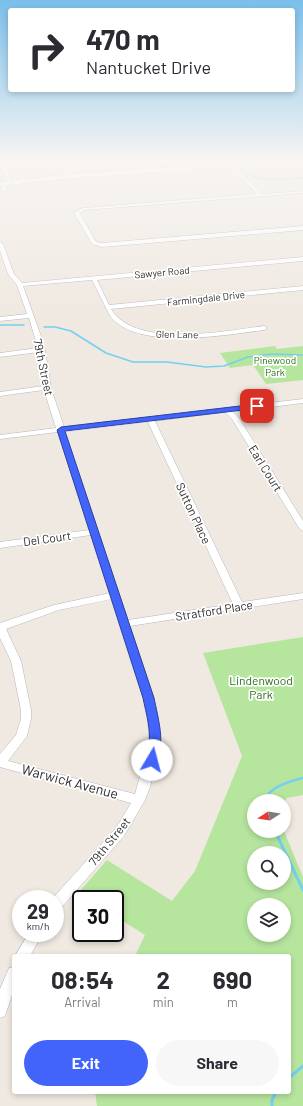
<!DOCTYPE html>
<style>
:root{--surface:#fff;--page:#f7f7f7;--text:#2b2b33;--muted:#7c7c81;--accent:#4264fb}
body{margin:0;font-family:Barlow,sans-serif;background:var(--page);color:var(--text);height:100vh;display:flex;flex-direction:column;font-size:15px;white-space:nowrap}
*{box-sizing:border-box;margin:0}
p{font-size:13px;color:var(--muted)}
.icon{flex:none;width:22px;height:22px;fill:none;stroke:currentColor;stroke-width:2;stroke-linecap:round;stroke-linejoin:round}
.map{position:relative;flex:1;overflow:hidden}
.side{position:absolute;left:12px;top:954px;width:279px;height:140px;display:flex;flex-direction:column;background:var(--surface);border-radius:4px;box-shadow:0 2px 6px #0003}
.side>*{flex:none}
.top-card{position:absolute;left:8px;top:8px;width:287px;height:84px;border-radius:4px;box-shadow:0 2px 6px #0003;background:#fff;color:var(--text);overflow:hidden}
.needle{width:26px;rotate:258deg}
.controls{position:absolute;left:247px;top:794px;display:grid;gap:8px}
.controls a{display:grid;place-items:center;width:44px;height:44px;border-radius:50%;background:var(--surface);box-shadow:0 2px 6px #0003;font-size:20px}
.speed{position:absolute;left:12px;top:890px;display:flex;gap:8px;font-size:20px;font-weight:700;text-align:center}
.speed>*{display:grid;place-content:center;width:52px;height:52px;border-radius:50%;background:var(--surface);box-shadow:0 2px 6px #0003;line-height:1}
.speed small{font-size:10px;font-weight:400}
.speed .limit{border:2px solid #111;border-radius:6px;background:#fff;color:#111}
.pin{position:absolute;display:grid;place-items:center;width:34px;height:34px;color:#fff;margin:-17px;border-radius:8px;box-shadow:0 2px 6px #0006}
.me{position:absolute;width:44px;margin:-22px;rotate:8deg;stroke-linejoin:round;filter:drop-shadow(0 0 3px #0008)}
.turn{display:flex;align-items:center;gap:14px;height:84px;padding:0 12px;font-size:18px}
.turn .icon{width:52px;height:52px;stroke-width:2.5}
.turn b{display:block;font-size:28px;line-height:34px}
.eta{display:flex;justify-content:space-evenly;align-items:center;height:68px;text-align:center}
.eta b{font-size:24px;font-weight:700;line-height:28px}
.action{display:flex;gap:8px;margin-top:auto;padding:8px 12px}
.action a{flex:1;height:46px;border-radius:24px;background:var(--accent);color:#fff;font-size:16px;font-weight:700;line-height:46px;text-align:center}
.action a+a{background:var(--page);color:var(--text)}
.map>svg:first-child{display:block}
.green{fill:#b6e59e;fill-rule:evenodd}
.lines{fill:none;stroke-linecap:round;stroke-linejoin:round}
.stream-far3{stroke:#75cff0;stroke-width:1}
.stream-far2{stroke:#75cff0;stroke-width:1.5}
.stream-far1{stroke:#75cff0;stroke-width:2.5}
.stream{stroke:#75cff0;stroke-width:3}
.minor-casing{stroke:#b4b7c1;stroke-width:1}
.tertiary-casing{stroke:#b4b7c1;stroke-width:1}
.minor{fill:#fff;fill-rule:evenodd}
.tertiary{fill:#fff;fill-rule:evenodd}
.route{fill:#4264fb;stroke:#2b41a3}
.labels{text-anchor:middle;dominant-baseline:central;stroke-width:3.5;stroke-linejoin:round;paint-order:stroke}
.far-street-label{font-size:10px;fill:#2e2e2e;stroke:#fff}
.far-park-label{font-size:10px;fill:#2c6e1b;stroke:#fff}
.street-label{font-size:12px;fill:#2e2e2e;stroke:#fff}
.park-label{font-size:12px;fill:#2c6e1b;stroke:#fff}
.near-street-label{font-size:14px;fill:#2e2e2e;stroke:#fff}
</style>
<div class="map">
<svg width="303" height="1106" viewBox="0 0 303 1106">
<rect width="100%" height="100%" fill="#efe9e1"/>
<path class="green" d="M275,346l2,3 26,-3v34l-37,4 -13,-19 -23,3 -10,-15z
M303,637v158l-16,3 -3,4 -30,-1v30h30l19,46v229h-206l-2,-14h194v-136h-154l10,-21 -30,-19v-17h-25l-11,-7 28,-32 65,41 23,-30 47,-115 -39,-103zM254,853h30v30h-30zM254,905h30v30h-30z"/>
<g class="lines">
<path class="stream-far3" d="M222,159l14,4
M242,166c5,19 45,12 61,12"/>
<path class="stream-far2" d="M0,325h24
M44,327h11l16,4 35,22 27,9h34l39,5 18,-1 24,-9 23,-3 32,1"/>
<path class="stream-far1" d="M264,801c5,-14 26,-20 39,-23"/>
<path class="stream" d="M275,831l28,59
M289,1078l14,-12
M272,1106v-6l4,-8"/>
<g class="minor-casing">
<path id="minor" d="M0,159l2,1 10,23 -4,-1 -8,-17z
M123,159c11,0 20,4 28,12l-4,1 -9,-7z
M289,159h5l9,7v3z
M232,164l30,30 41,-3v2l-219,17 -4,3 16,29 6,1 201,-17v4l-201,17 -10,-3 -18,-31 9,-5 174,-14 -27,-28z
M5,182l2,1 -1,6 -6,4 3,-10z
M0,242l3,2 11,30 8,9 281,-26v4l-206,19 12,25 194,-19v4l-192,19c24,40 114,22 153,17l3,2 -3,2c-39,5 -127,21 -154,-14l-18,-36 -69,6 19,53 3,11 6,38 13,39 239,-28v4l-70,9 6,6 64,103v10l-4,-3 -67,-109 -7,-7 -70,9 87,181 61,-9v6l-173,27 24,72 4,20 3,27 -11,42 -5,13 -21,36 -64,73 -5,2v-12h-3l64,-71 15,-25 -131,-36v-13l16,-19 5,-16v-9l-10,-49 -11,-23v-15l54,-18 56,-12 -19,-58 -91,13v-6l89,-12 -31,-98 -58,7v-4l56,-7 -12,-38 -44,6v-4l43,-6 -4,-34 -39,5v-4l38,-5 -9,-30 -29,3v-4l27,-3 -10,-29 -9,-11 -8,-23zM148,422l85,182 -105,16 -63,-188zM112,599l32,99 4,20 1,27 -14,49 -127,-33 19,-25 4,-17v-9l-10,-49 -15,-32 53,-19z
M29,933h14l-13,23h-15z
M14,967v22l-9,27 -5,2v-29l9,-21z"/>
</g>
<g class="tertiary-casing">
<path id="tertiary" d="M291,159h12v3l-242,17 -61,7v-4l61,-7z"/>
</g>
<use href="#minor" class="minor"/>
<use href="#tertiary" class="tertiary"/>
</g>
<linearGradient id="sky" x2="0" y2="1"><stop stop-color="#7abfeb"/><stop offset="0.51" stop-color="#f8f5f2"/><stop offset="1" stop-color="#f8f5f2" stop-opacity="0"/></linearGradient>
<rect width="303" height="314" fill="url(#sky)"/>
<path class="route" d="M257,404l4,2 -1,2 -195,23 89,267c4,20 12,46 2,65l-4,2 -4,-2c-3,-5 1,-12 1,-18 2,-16 -3,-32 -6,-47l-86,-268 4,-3z"/>
<g class="labels">
<g class="far-street-label">
<text transform="translate(162 272) rotate(-5)">Sawyer Road</text>
<text transform="translate(206 298) rotate(-6)">Farmingdale Drive</text>
<text transform="translate(177 334) rotate(1)">Glen Lane</text>
</g>
<g class="far-park-label">
<text x="275" y="360">Pinewood<tspan x="275" dy="12">Park</tspan></text>
</g>
<g class="street-label">
<text transform="translate(44 367) rotate(78)">79th Street</text>
<text transform="translate(266 468) rotate(58)">Earl Court</text>
<text transform="translate(194 513) rotate(65)">Sutton Place</text>
<text transform="translate(47 538) rotate(-8)">Del Court</text>
<text transform="translate(214 610) rotate(-9)">Stratford Place</text>
<text transform="translate(109 841) rotate(-51)">79th Street</text>
</g>
<g class="park-label">
<text x="261" y="680">Lindenwood<tspan x="261" dy="14">Park</tspan></text>
</g>
<g class="near-street-label">
<text transform="translate(70 781) rotate(15)">Warwick Avenue</text>
</g>
</g>
</svg>
<div class="controls">
<a><svg class="needle" viewBox="-14 -14 28 28"><path d="M0-13l5 13h-10z" fill="#e53935"/><path d="M0 13l5-13h-10z" fill="#7c7c81"/></svg></a>
<a><svg class="icon" aria-label="search" viewBox="0 0 24 24"><circle cx="10" cy="10" r="6"/><path d="M15 15l6 6"/></svg></a>
<a><svg class="icon" aria-label="layers" viewBox="0 0 24 24"><path d="M12 4l9 5-9 5-9-5zM3 14l9 5 9-5"/></svg></a>
</div>
<div class="speed"><div>29<small>km/h</small></div><div class="limit">30</div></div>
<div class="pin" style="left:257px;top:406px;background:#d93025"><svg class="icon" aria-label="arrive" viewBox="0 0 24 24"><path d="M6 21V4h12l-3 4 3 4H6"/></svg></div>
<svg class="me" style="left:152px;top:760px" viewBox="-20 -20 40 40"><circle r="19" fill="#fff"/><path d="M0-13L10 11 0 6-10 11z" fill="#4264fb"/></svg>
<div class="top-card">
<div class="turn"><svg class="icon" aria-label="right" viewBox="0 0 24 24"><path d="M7 20v-9h11M14 6l5 5-5 5"/></svg><div><b>470 m</b>Nantucket Drive</div></div>
</div>
<section class="side">
<div class="eta">
<div><b>08:54</b><p>Arrival</p></div>
<div><b>2</b><p>min</p></div>
<div><b>690</b><p>m</p></div>
</div>
<div class="action"><a>Exit</a><a>Share</a></div>
</section>
</div>
